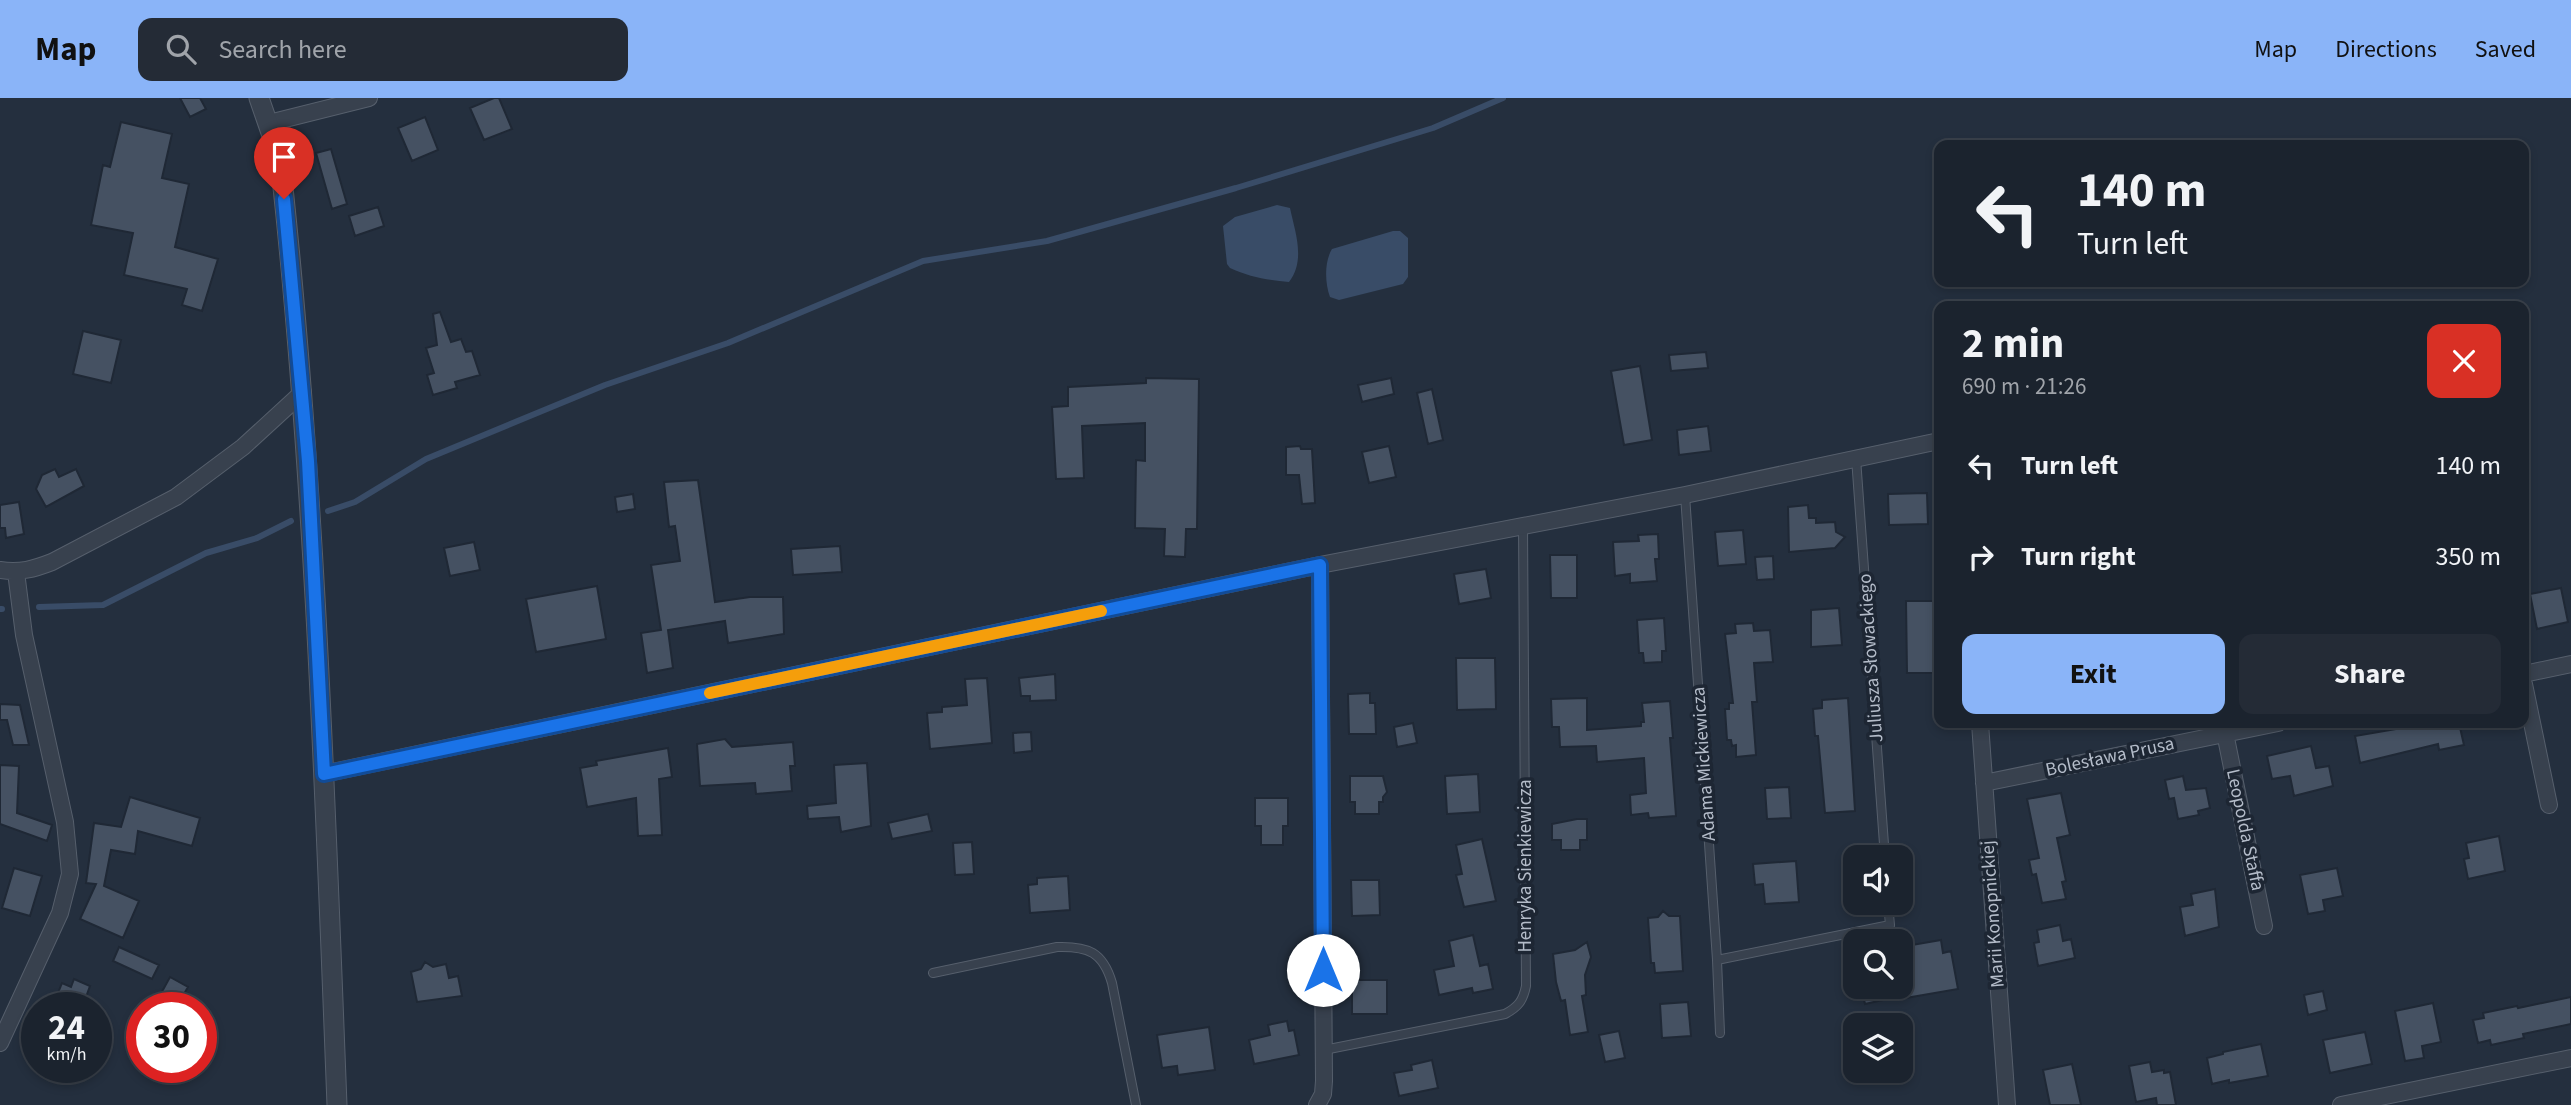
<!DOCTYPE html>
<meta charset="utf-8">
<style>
:root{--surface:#1b232e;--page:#242b36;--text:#f1f3f6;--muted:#a0a4aa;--line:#39404a;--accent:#8ab4f8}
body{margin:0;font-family:"Source Sans 3",sans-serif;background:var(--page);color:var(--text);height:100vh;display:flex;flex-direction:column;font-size:26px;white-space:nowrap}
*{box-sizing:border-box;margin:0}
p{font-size:23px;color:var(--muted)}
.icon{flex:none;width:38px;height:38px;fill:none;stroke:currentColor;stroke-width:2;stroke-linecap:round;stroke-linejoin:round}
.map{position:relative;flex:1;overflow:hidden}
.sheet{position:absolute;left:1934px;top:203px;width:595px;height:427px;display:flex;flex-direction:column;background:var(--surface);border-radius:14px;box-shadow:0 4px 10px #0003,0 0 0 2px var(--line)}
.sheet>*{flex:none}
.hud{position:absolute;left:1934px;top:42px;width:595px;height:147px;border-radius:14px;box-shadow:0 4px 10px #0003,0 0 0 2px var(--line);background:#1b232e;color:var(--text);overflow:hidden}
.controls{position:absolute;left:1843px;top:747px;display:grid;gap:14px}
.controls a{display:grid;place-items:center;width:70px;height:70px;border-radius:14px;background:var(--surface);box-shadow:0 4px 10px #0003,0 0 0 2px var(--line);font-size:35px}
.speed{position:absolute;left:21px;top:894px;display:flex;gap:14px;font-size:35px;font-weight:700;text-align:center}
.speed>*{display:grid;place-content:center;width:91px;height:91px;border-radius:50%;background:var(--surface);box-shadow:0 4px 10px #0003,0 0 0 2px var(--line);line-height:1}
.speed small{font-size:18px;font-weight:400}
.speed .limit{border:10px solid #d22;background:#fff;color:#111}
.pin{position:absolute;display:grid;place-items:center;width:60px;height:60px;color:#fff;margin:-72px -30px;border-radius:50% 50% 50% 0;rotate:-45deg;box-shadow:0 0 7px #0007}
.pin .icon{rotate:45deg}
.me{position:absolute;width:77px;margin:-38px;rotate:0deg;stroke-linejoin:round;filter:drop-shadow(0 0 5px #0008)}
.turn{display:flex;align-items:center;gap:24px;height:147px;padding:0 28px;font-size:32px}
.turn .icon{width:91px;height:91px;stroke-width:2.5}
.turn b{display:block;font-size:49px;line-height:60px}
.round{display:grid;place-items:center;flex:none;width:74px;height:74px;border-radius:14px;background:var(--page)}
.overview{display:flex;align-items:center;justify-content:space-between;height:119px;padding:0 28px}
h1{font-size:42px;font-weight:700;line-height:52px}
.button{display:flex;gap:14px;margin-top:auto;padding:14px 28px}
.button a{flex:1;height:80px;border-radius:14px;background:var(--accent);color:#111;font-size:28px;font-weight:700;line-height:80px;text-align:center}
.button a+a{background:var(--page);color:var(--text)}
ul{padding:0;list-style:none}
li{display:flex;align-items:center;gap:21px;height:91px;padding:0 28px}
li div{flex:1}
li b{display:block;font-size:26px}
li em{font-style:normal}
header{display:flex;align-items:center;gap:42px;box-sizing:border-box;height:98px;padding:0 35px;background:var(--accent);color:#111}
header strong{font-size:33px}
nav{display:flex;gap:38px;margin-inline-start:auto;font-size:24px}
.search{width:490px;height:63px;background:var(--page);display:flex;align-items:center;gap:18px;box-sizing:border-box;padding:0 24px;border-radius:14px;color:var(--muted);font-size:26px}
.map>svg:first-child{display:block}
.water{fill:#394c67}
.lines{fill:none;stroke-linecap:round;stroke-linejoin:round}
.stream{stroke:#394c67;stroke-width:6}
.building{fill:#455162;stroke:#1f2835;stroke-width:2}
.service-casing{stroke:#565f6c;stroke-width:10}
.minor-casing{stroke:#565f6c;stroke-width:18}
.tertiary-casing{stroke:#565f6c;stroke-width:21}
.service{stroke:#38414e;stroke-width:8}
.minor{stroke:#38414e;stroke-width:16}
.tertiary{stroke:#38414e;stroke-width:19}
.route-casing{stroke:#114b97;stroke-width:18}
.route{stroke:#1a73e8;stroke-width:12}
.slow{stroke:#f59e0b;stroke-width:12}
.labels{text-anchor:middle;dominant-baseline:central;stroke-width:7;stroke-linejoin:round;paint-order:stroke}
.street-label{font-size:19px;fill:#b4bcc9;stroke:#1d2633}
</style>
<header>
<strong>Map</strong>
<div class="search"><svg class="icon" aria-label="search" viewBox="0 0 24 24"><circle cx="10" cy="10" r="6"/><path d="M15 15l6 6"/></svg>Search here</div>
<nav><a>Map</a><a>Directions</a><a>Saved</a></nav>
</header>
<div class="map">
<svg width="2571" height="1007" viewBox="0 0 2571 1007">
<rect width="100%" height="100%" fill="#242f3e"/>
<path class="water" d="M1277,107l13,3c5,24 16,52 -1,74 -21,-2 -40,-5 -59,-14l-3,-4 -4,-38 12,-9z
M1393,133h7l8,7v39l-5,7 -64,16 -9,-3c-5,-13 -6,-35 2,-48z"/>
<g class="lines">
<path class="stream" d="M328,413l27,-9 71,-43 179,-74 123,-42 195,-82 124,-20 189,-53 197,-60 70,-30
M39,509l64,-2 103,-52 51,-15 34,-17
M0,511h2"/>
</g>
<path class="building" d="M180,0h20l6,11 -16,8z
M494,0h5l13,31 -28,11 -14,-32z
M425,19l13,33 -26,11 -14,-33z
M121,24l51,12 -10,44 27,6 -14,63 43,12 -16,52 -20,-6 5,-16 -63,-14 9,-42 -42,-8 12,-60 7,2z
M331,51l16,55 -15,5 -16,-56z
M378,109l6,19 -29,10 -6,-20z
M440,214l11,30 10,-3 5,13 6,-1 8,24 -25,7 2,6 -24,7 -6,-20 7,-2 -8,-25 11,-3 -4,-31z
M83,233l38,9 -10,43 -38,-9z
M1706,254l2,16 -37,3 -2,-16z
M1640,268l12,74 -28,5 -13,-74z
M1146,280l53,1 -2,150h-11l-1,28 -21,-1 1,-27 -30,-1 1,-68 9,1v-38l-63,3 2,52 -28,1 -4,-72 16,-1v-19l78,-4z
M1391,280l3,16 -32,8 -4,-17z
M1432,291l11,51 -15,4 -11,-51z
M1708,328l3,25 -32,4 -2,-25z
M1300,348l1,3h11l3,54 -13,1 -3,-29h-13v-28z
M1389,348l7,31 -27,6 -7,-31z
M55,371l4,8 17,-8 8,17 -38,21 -10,-18 6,-14z
M698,382l17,122 35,-5h33l1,37 -56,9 -3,-22 -57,9 5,38 -26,5 -6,-40 20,-3 -10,-65 29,-4 -5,-35 -6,1 -5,-45z
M1927,395l1,31 -39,1 -1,-31z
M633,396l2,15 -18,3 -2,-15z
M19,404l5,32 -18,4 -1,-10h-5v-23z
M1808,407l1,13h7v5l19,-1 1,10 9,5 -10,11 -46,4 -1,-45z
M1743,432l3,34 -28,2 -3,-34z
M1658,436l1,25h-4l2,22 -27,2v-9l-15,2 -2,-34 26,-1 -1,-6z
M474,444l6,28 -30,6 -6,-28z
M840,448l2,26 -49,3 -2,-26z
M1550,457h27v43h-26z
M1773,458l1,23 -17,1 -2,-23z
M1486,471l5,29 -32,6 -5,-30z
M597,488l9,53 -70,13 -10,-53z
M2561,490l7,34 -31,7 -7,-35z
M1906,503h33v72h-32z
M1839,510l3,37 -31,2v-37z
M1664,520l2,33h-4v11l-18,1 -1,-10h-4l-2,-33z
M1753,525l1,8 16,-1 3,32 -19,1 3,39h-5l4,53 -20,2v-12l-4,1 -1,-6h-4l-2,-31h4v-6h4l-8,-69 11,-1 -1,-9z
M1456,560h39l1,51 -39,1z
M1055,576l1,26 -26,1v-5h-9l-2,-18z
M987,580l5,65 -62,6 -3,-36 15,-1v-5l25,-2 -2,-26z
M1370,595v10h5l1,31h-27l-1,-40z
M1587,600v32l54,-4v-4h3l-2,-19 28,-2 3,37h-3l6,78 -27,2 -1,-5 -17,2 -1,-20 16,-2 -2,-35 -47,4 -1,-16 -36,1 -1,-20h-7l-1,-28z
M1848,600l7,113 -30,2 -7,-77h-3l-2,-27 9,-1v-8z
M0,606l20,1 9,40h-16l-6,-25h-7z
M1413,625l4,20 -20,4 -3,-20z
M2431,625h28l5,22 -25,5 -1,-6 -78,19 -5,-27z
M1031,634l1,19 -18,2 -1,-20z
M725,641l7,8 61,-5 2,24h-5l2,25 -36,3 -1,-11 -55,3 -3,-42z
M2311,648l5,22 13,-2 4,20 -39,10 -4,-20 -18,3 -5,-23z
M668,650l4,29 -13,2 3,56 -24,1 -2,-38 -49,9 -7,-39 17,-3 -1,-4z
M867,665l4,63 -30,6 -2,-15 -31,2 -1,-13 29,-3 -2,-38z
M0,667l19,1 -2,47 35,12 -5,16 -47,-17z
M1478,676l2,38 -33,2 -2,-38z
M1350,678h33l4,16 -4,5v5h-4v12h-24v-12h-5z
M2183,678l3,14 20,-2 4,20 -12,3 1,4 -21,4 -4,-21 -5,1 -4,-19z
M1789,689l2,31 -24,1 -2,-31z
M2061,695l9,42 -13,3 9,43 -4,1 4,17 -24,4 -6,-29 -4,1 -3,-15 10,-2 -12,-59z
M130,699l70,21 -8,28 -54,-15 -3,23 -24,-4 -7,36 35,15 -16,37 -43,-19 16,-35 -10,-1 8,-60 27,4z
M1255,700h33v28h-5v19h-22v-19h-6z
M928,716l4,17 -40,8 -4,-16z
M1577,721h10v21h-7v10h-19v-10h-9v-16z
M2499,738l6,35 -37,8 -4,-20 5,-1 -3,-15z
M1482,741l14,62 -32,6 -8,-32 6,-1 -6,-29z
M972,744l2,32 -19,1 -2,-32z
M1796,763l3,41 -34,2 -2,-20 -8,1 -2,-21z
M14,770l28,8 -12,40 -28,-8z
M2337,770l6,28 -20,4 2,11 -17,3 -8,-39z
M1068,778l2,34 -40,3 -2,-28 9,-1v-6z
M1351,782h28l1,35 -28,1z
M2215,791l4,38 -34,9 -5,-29 13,-2 -2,-11z
M1663,813l6,5h11l3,55 -28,2 -1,-10h-3l-3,-45 10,-1z
M2060,827l3,16 8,-2 4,19 -37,8 -4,-23 5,-1 -2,-12z
M1473,837l7,31 8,-2 5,25 -20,4 -1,-5 -33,7 -5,-25 20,-4 -5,-25z
M1941,842l2,13 8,-2 7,38 -58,10v-3l-35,8 -4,-17h39v-23l9,-2 -3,-16z
M1587,844l4,15 -6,18 1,20 -4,1 6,36 -18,3 -5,-35 -4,1 -5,-19 -3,-28 22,-4z
M119,849l40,18 -7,14 -39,-18z
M425,864l8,5 13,-3 3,14 9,-2 4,20 -45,6 -6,-30 10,-3z
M170,879l18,10 -12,21h-23z
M74,881l16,7 -8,22h-30l10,-25 9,4z
M1352,882h35v34h-35z
M2323,893l4,19 -19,5 -4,-20z
M2571,899v27l-48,10 1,4 -33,7 -1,-5 -12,3 -5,-23 11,-2 -1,-5 34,-7 1,2z
M1688,904l3,34 -29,2 -2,-34z
M2433,905l8,39 -19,4 2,12 -19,3 -10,-50z
M1287,923l2,10 5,-1 5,25 -45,9 -5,-24 21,-5 -2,-10z
M1209,929l6,43 -37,5 -1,-9 -15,2 -5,-33z
M1619,933l6,27 -20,4 -6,-27z
M2365,934l7,32 -42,9 -7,-33z
M2261,946l7,32 -39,7v-3l-17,4 -5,-26 16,-4v-2z
M1432,962l6,28 -39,8 -5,-23 18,-3 -1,-5z
M2150,964l2,10 12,-2v3l6,-1 6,33h-19l-1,-7 -20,4 -7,-36z
M2072,966l9,41h-31l-7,-35z"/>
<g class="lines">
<g class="service-casing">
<path id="service" d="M1856,360l29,400
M1685,397l32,465 3,73
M1717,862l173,-35 -2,-22
M933,875l124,-26c31,-1 46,5 55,36l24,122
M1324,952l181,-36c13,-7 18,-13 21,-28l-3,-461"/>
</g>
<g class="minor-casing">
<path id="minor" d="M269,25l100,-25
M0,472c20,3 34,-1 52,-8l124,-65 67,-50 60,-55
M2524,576l47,-10
M2524,586l25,121
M1980,625l27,382
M2225,635l39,193
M323,676l997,-209 365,-70 254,-54
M1984,685l294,-60
M0,945l60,-130 10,-39 -5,-52 -41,-187 -8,-63
M1317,1007l6,-11 1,-13 -4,-516
M2341,1007l230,-47"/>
</g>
<g class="tertiary-casing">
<path id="tertiary" d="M259,0l18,52 5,28c33,308 43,618 55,927"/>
</g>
<use href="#service" class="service"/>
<use href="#minor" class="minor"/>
<use href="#tertiary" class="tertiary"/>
</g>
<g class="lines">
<g class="route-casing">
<path id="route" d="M284,101l24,262 16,313 996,-209 3,405"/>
</g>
<use href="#route" class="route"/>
<path class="slow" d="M710,595l391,-82"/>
</g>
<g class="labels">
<g class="street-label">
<text transform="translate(1871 560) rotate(-94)">Juliusza Słowackiego</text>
<text transform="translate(2110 659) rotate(-12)">Bolesława Prusa</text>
<text transform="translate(1704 666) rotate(-94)">Adama Mickiewicza</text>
<text transform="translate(2245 732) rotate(78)">Leopolda Staffa</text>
<text transform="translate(1525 768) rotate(-90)">Henryka Sienkiewicza</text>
<text transform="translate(1993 816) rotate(-94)">Marii Konopnickiej</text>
</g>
</g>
</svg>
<div class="controls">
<a><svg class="icon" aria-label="sound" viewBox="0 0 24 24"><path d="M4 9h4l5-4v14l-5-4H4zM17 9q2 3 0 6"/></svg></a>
<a><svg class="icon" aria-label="search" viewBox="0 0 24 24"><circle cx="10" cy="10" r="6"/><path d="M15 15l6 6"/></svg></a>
<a><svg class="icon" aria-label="layers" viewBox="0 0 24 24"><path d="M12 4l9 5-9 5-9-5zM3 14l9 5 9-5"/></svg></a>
</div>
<div class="speed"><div>24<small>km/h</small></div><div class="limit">30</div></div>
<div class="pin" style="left:284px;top:101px;background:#d93025"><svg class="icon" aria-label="arrive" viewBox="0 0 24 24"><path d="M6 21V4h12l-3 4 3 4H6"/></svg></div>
<svg class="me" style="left:1323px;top:872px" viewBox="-20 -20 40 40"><circle r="19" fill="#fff"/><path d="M0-13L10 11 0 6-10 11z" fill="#1a73e8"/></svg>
<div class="hud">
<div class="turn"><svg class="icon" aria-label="left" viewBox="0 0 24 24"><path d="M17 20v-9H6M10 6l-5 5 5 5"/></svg><div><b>140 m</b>Turn left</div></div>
</div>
<section class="sheet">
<div class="overview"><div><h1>2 min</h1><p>690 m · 21:26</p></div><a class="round" style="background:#d93025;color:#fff"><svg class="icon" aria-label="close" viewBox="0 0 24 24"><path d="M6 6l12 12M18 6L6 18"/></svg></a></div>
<ul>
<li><svg class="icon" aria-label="left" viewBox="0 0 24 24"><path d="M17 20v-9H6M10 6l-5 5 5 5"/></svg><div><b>Turn left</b></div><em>140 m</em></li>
<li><svg class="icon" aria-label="right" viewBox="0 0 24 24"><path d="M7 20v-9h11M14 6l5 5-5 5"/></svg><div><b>Turn right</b></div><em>350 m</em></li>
</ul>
<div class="button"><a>Exit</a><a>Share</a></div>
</section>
</div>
